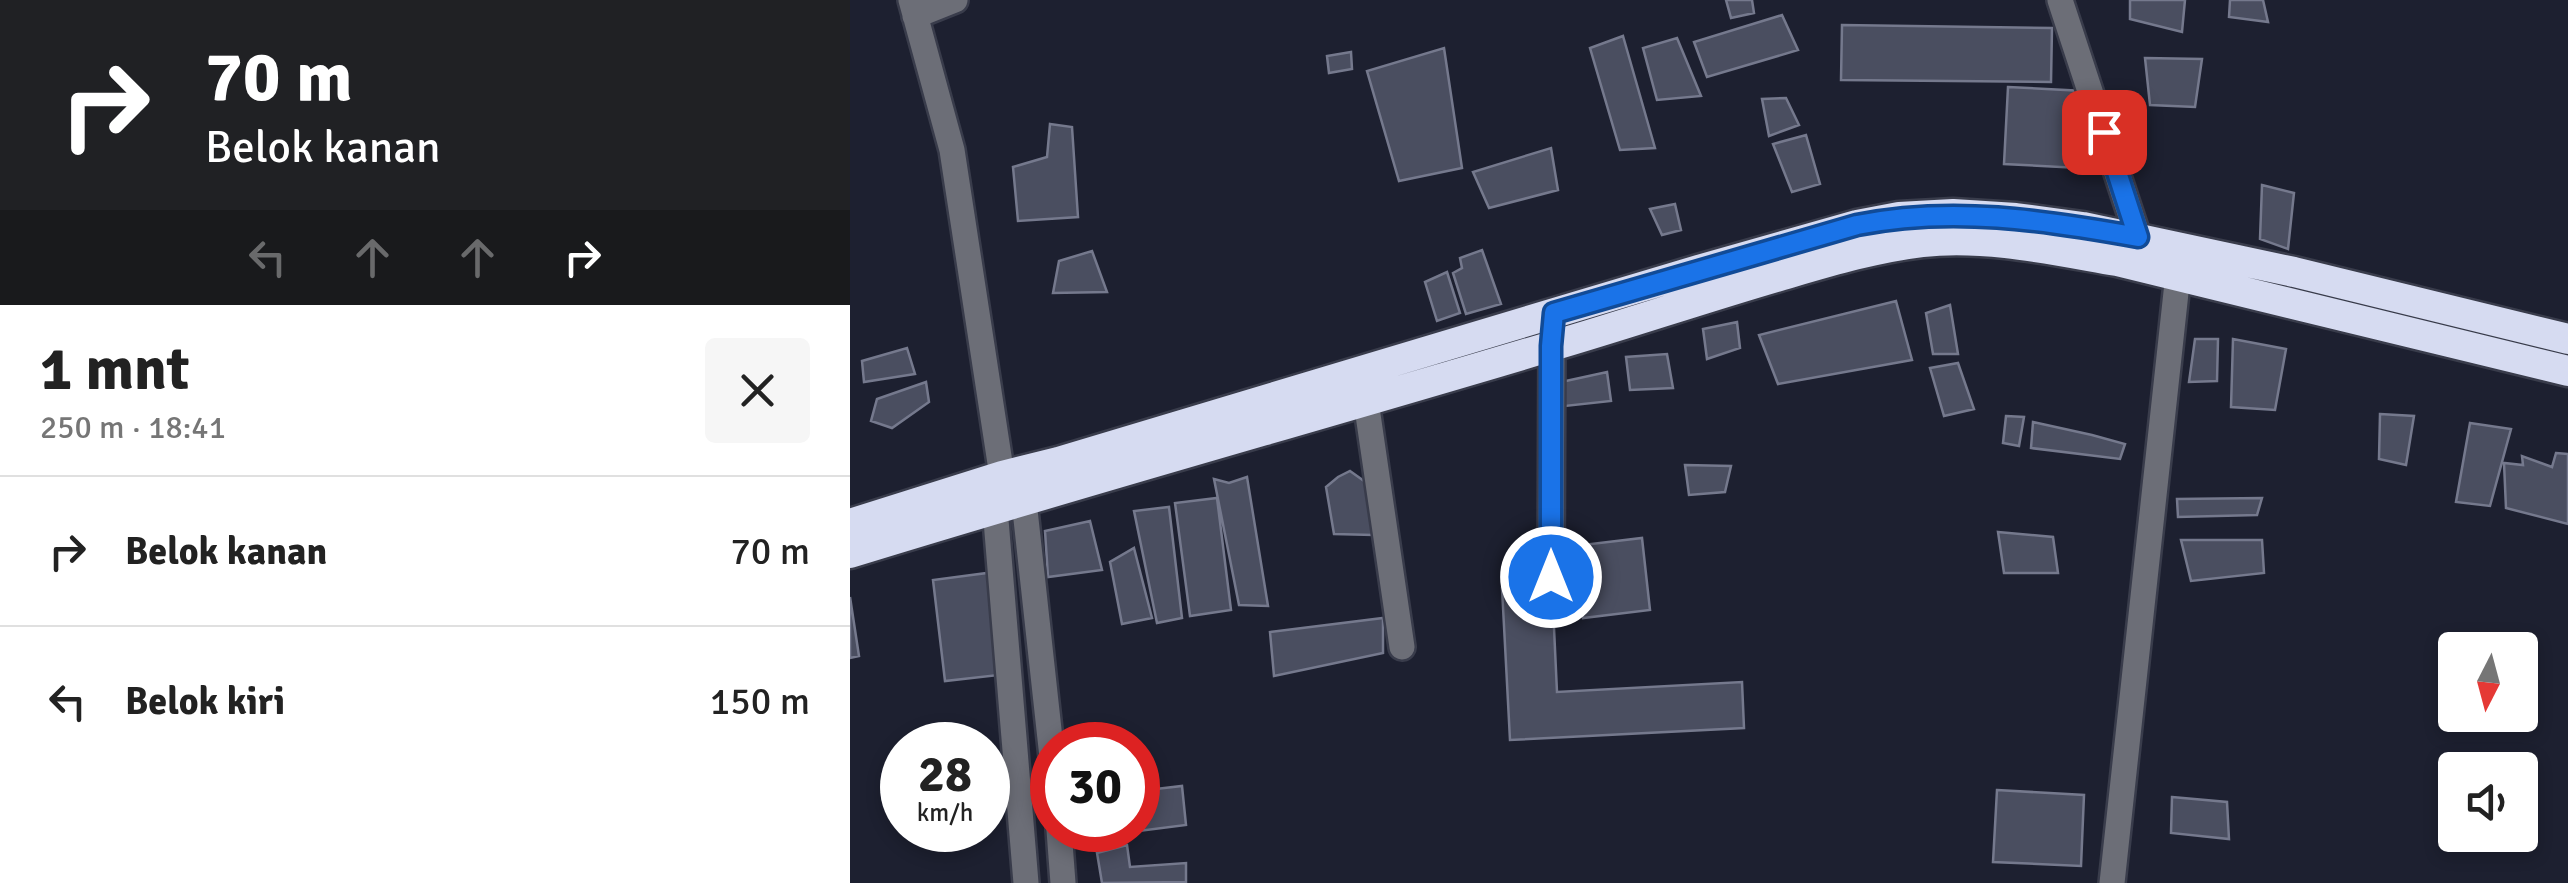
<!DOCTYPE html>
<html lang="id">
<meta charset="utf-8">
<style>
:root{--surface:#fff;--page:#f6f6f6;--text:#222;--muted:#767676;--line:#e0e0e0}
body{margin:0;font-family:Signika,sans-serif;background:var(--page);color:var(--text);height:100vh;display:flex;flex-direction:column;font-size:38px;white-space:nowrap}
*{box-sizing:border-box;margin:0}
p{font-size:32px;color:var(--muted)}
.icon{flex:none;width:55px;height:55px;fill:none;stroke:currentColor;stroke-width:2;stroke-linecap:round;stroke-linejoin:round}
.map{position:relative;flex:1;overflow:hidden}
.panel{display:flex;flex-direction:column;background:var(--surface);width:850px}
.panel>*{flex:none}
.top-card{background:#202124;color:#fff;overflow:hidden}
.needle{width:65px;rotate:186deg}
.fabs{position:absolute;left:1588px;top:632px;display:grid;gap:20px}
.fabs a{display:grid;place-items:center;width:100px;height:100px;border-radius:10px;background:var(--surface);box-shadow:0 5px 15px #0003;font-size:50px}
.speed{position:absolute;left:30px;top:722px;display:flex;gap:20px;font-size:50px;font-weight:700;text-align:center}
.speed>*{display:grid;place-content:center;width:130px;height:130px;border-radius:50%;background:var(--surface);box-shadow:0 5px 15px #0003;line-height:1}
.speed small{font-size:25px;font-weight:400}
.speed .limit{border:15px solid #d22;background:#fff;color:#111}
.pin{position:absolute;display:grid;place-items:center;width:85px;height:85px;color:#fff;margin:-42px;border-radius:20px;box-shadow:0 5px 15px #0006}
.me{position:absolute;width:110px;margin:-55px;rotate:0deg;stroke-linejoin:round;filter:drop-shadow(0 0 8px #0008)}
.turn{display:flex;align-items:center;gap:35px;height:210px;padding:0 40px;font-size:45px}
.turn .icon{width:130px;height:130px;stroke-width:2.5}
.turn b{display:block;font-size:70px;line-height:85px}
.lanes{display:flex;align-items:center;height:95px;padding:0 40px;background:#0003;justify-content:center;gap:50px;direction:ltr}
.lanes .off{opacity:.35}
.round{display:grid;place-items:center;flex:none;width:105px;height:105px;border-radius:10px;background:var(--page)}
.head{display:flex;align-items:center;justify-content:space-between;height:170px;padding:0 40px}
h1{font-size:60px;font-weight:700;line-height:75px}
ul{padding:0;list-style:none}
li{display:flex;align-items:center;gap:30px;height:150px;padding:0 40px;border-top:2px solid var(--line)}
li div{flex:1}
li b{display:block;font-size:38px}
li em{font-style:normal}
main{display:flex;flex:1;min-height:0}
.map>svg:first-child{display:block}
.building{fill:#4a4e60;stroke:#75798d;stroke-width:2.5}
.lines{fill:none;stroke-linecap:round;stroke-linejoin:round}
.minor-casing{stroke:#393c4b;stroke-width:30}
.highway-casing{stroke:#393c4b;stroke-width:35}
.minor{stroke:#6c6e77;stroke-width:25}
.highway{stroke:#d6dbf1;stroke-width:30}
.route-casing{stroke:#114b97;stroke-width:25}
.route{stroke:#1a73e8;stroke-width:18}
</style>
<main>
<section class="panel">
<div class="top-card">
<div class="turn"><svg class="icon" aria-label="right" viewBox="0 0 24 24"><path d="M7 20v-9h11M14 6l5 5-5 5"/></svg><div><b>70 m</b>Belok kanan</div></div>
<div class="lanes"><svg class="icon off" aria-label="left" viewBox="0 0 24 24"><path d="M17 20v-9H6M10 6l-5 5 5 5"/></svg><svg class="icon off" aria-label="ahead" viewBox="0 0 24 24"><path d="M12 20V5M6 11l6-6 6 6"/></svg><svg class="icon off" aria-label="ahead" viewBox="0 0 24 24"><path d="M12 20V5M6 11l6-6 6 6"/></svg><svg class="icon" aria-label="right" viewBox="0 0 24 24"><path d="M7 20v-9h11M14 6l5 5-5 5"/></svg></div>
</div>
<div class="head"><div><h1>1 mnt</h1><p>250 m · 18:41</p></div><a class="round"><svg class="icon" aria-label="close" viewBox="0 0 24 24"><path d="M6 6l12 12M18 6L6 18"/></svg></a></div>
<ul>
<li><svg class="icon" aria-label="right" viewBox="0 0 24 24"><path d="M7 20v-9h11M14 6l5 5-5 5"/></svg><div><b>Belok kanan</b></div><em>70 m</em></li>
<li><svg class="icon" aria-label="left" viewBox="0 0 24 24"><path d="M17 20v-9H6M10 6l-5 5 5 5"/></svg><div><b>Belok kiri</b></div><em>150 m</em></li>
</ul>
</section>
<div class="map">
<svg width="1718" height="883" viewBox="0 0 1718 883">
<rect width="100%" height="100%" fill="#1d2030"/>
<path class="building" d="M876,0h26l2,13 -23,5z
M1280,0h55l-3,32 -52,-13z
M1380,0h33l5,22 -39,-5z
M932,15l16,35 -91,27 -13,-35z
M992,25l210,3 -1,54 -210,-2z
M773,36l32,112 -35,2 -30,-102z
M827,38l24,58 -44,4 -14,-52z
M594,48l18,120 -63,13 -32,-110z
M501,52l1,17 -23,4 -2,-17z
M1295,58l57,1 -7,48 -45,-2z
M1158,87l76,4 -5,77 -75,-4z
M936,98l13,27 -30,11 -7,-37z
M200,124l22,3 6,90 -60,4 -5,-54 34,-10z
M956,135l14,49 -28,8 -19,-48z
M701,148l7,42 -69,18 -16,-36z
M1412,185l32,8 -6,56 -28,-10z
M825,204l6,26 -19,5 -12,-26z
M632,250l19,54 -35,10 -13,-41 9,-5 -2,-10z
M242,251l15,41 -54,1 6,-32z
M597,272l13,41 -23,8 -12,-39z
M1046,301l16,59 -134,24 -19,-49z
M1100,305l8,49h-25l-7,-41z
M887,322l3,26 -33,11 -4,-30z
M1345,339h23l-1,42 -28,1z
M1383,339l53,10 -11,61 -44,-3z
M57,348l8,26 -51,8 -2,-21z
M817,354l6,34 -43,2 -4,-33z
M1108,363l16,46 -30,7 -14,-48z
M757,372l4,29 -55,6 -4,-23z
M76,382l3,20 -37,26 -21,-7 6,-22z
M1530,414l34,2 -8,49 -27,-6z
M1156,416l18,1 -5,29 -16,-3z
M1183,422l59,13 33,9 -5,15 -89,-11z
M1620,423l41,6 -21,77 -34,-4z
M1706,453l12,1v70l-62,-16 -2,-45 19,2 -1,-9 30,11z
M835,465l46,1 -6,26 -36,3z
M500,471l21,15 2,49 -39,-1 -8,-47 12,-10z
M397,477l21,129 -29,-1 -25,-126 15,4z
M367,498l14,112 -41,6 -15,-113z
M1412,498l-5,17 -79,2 -1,-18z
M319,507l13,111 -25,5 -23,-112z
M240,521l12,49 -54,7 -3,-46z
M1148,532l55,5 5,36h-54z
M792,538l8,72 -67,8 -9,-72z
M1331,540h81l2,33 -73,8z
M284,548l18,70 -30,6 -12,-62z
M137,573l12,102 -54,6 -12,-101z
M702,585l5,107 185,-10 2,46 -234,12 -8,-152z
M0,597l9,59 -9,2z
M533,618v35l-109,23 -4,-44z
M332,786l4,39 -103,13 -1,-8h56v-39z
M1147,790l87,5 -3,71 -88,-4z
M1322,797l55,5 2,37 -58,-6z
M277,845l3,22 56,-4v19l-84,1 -5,-30z"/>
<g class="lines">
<g class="minor-casing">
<path id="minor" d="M61,0l41,150 50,326 -7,32 31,375
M1210,0l78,237
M65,16l40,-16
M516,401l36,246
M162,487l12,14 28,256
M701,577l1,-245
M209,830l4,53
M1262,883l66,-609"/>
</g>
<g class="highway-casing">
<path id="highway" d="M0,524l152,-48 56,-14 640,-192 159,-45 42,-8 54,-3 63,4 67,9 211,45 274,67
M0,553c233,-72 468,-137 702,-207 75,-22 149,-47 224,-69 48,-14 96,-29 146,-35 65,-7 131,8 195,19l451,110"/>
</g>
<use href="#minor" class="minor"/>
<use href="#highway" class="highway"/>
</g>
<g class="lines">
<g class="route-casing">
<path id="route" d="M701,577v-231l3,-33 303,-88c94,-19 187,-5 281,12l-34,-105"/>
</g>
<use href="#route" class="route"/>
</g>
</svg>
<div class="fabs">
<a><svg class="needle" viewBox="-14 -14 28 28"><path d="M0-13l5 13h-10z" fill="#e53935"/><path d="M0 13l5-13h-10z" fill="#767676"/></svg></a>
<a><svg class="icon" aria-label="sound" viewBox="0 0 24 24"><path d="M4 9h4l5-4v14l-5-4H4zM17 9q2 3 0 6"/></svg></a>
</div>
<div class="speed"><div>28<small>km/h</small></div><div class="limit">30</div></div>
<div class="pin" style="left:1254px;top:132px;background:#d93025"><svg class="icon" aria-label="arrive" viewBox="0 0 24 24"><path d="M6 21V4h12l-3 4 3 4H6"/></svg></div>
<svg class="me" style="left:701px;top:577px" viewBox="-20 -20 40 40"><circle r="17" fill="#1a73e8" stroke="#fff" stroke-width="3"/><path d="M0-11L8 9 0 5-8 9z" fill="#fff"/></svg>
</div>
</main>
